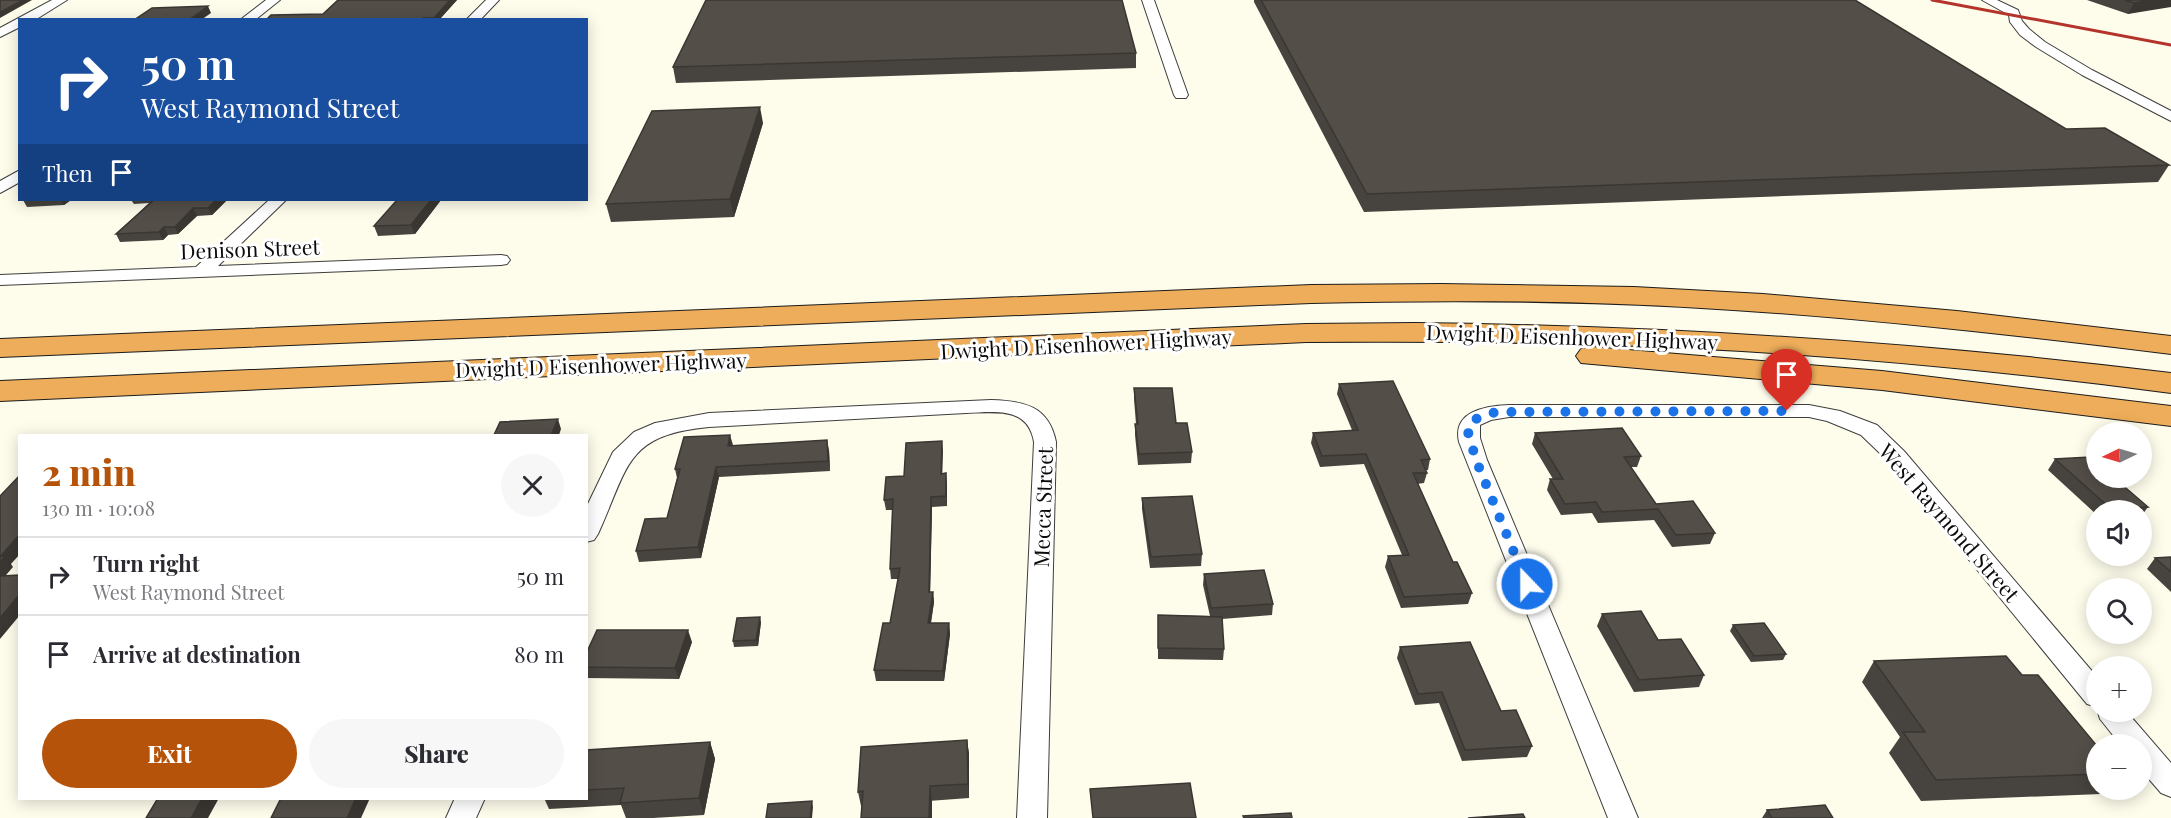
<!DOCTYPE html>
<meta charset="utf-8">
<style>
:root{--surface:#fff;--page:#f7f7f7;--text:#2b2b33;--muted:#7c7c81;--line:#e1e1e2;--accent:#b45309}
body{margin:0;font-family:"Playfair Display",serif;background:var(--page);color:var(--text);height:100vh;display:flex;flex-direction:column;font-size:22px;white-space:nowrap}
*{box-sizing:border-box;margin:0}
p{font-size:20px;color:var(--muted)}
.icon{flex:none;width:33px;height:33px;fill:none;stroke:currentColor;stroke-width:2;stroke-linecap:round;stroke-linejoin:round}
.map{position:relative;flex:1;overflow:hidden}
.side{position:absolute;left:18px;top:434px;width:570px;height:366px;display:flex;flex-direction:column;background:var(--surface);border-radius:0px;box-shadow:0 3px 15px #0003}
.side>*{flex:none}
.hud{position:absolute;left:18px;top:18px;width:570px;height:183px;border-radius:0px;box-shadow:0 3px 15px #0003;background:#1a4fa0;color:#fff;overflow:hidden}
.needle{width:39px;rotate:265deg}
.tools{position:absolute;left:2086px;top:422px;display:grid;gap:12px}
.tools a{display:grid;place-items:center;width:66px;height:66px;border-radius:50%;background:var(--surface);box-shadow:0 3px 15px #0003;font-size:30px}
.pin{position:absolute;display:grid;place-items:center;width:51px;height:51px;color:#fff;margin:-62px -26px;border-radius:50% 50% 50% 0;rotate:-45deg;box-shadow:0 0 6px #0007}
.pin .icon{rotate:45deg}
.me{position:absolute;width:66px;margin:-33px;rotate:338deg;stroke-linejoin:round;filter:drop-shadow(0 0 4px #0008)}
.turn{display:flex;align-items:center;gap:21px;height:126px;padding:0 24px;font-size:27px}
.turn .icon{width:78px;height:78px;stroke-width:2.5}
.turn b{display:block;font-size:42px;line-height:51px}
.then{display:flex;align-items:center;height:57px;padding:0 24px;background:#0003;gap:12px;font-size:22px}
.round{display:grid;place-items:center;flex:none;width:63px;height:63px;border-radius:32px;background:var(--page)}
.summary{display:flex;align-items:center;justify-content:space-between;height:102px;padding:0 24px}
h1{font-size:36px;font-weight:800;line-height:45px;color:var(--accent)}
.action{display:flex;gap:12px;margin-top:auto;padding:12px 24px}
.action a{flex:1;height:69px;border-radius:36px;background:var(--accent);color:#fff;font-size:24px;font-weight:800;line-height:69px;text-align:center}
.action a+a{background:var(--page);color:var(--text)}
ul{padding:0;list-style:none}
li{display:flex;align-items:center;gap:18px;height:78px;padding:0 24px;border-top:2px solid var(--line)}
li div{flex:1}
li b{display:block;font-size:22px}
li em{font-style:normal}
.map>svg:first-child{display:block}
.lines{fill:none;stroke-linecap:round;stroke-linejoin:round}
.minor-casing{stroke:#3e3e3e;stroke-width:2}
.motorway-casing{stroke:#1c1c1c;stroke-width:2}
.minor{fill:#fff;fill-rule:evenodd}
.motorway{fill:#edad5a;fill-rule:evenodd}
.rail{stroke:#b4332b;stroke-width:3}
.wall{fill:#47433e}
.shaded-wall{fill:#3a3732}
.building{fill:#534e48;stroke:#3a3732;stroke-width:1.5}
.route{stroke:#1a73e8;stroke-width:10;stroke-dasharray:0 18}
.labels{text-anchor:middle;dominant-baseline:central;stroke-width:6;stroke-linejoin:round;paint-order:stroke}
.street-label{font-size:21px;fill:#0b0b0b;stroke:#fff}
</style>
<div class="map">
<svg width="2171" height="818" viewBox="0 0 2171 818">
<rect width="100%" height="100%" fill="#fefceb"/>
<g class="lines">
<g class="minor-casing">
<path id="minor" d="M52,0h15l-32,20h-15v7l-20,10v-9z
M266,0h14l-25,20h-15z
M486,0h13l-19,20h-14z
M1142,0h12l34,95 -2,3h-10l-2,-3z
M1982,0h15l21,10 4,11 7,8 16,13 47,28 79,41v10l-89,-46 -46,-28 -16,-12 -10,-13 -1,-7z
M20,170v12l-20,11v-12z
M269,200h17l-68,66 283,-11 6,1 3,4 -3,4 -6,1 -501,20v-10l196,-8z
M991,400c33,1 58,6 65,42l-9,376h-30l17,-376c-6,-36 -39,-30 -68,-29l-257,14c-84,8 -80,39 -111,107l-4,6 -8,2v-34l27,-56 21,-20 21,-9 54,-10z
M1509,405h300l31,6 37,14 27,26 193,226v30l-10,-3 -199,-243 -27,-26 -34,-14 -18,-4h-300l-18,3 -11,5v13l7,22 151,358h-30l-149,-376c-7,-31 27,-36 50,-37z
M2097,709l29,2 45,52v34l-10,-4 -19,-22v-27h-22l-20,-25z
M455,798h30l-9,20h-30z"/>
</g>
<g class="motorway-casing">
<path id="motorway" d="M1441,284l193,3 129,7 194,17 214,25v18c-156,-19 -313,-37 -470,-46 -130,-8 -260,-8 -390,-5l-1311,54v-18l1311,-54z
M1415,323c253,3 504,19 756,50v20c-143,-19 -286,-33 -429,-42 -145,-9 -291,-10 -436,-9l-1306,59v-20l1306,-57z
M1592,347l290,24 289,35v20l-289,-36 -301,-27 -5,-7 5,-7z"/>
</g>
<use href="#minor" class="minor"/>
<use href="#motorway" class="motorway"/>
<path class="rail" d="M1932,0l239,45"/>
</g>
<path class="wall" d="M338,0h119l-18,20h-173l57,-6z
M1254,0h601l211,129 103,36 -11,17 -794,30 -110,-210z
M2087,0h84l-43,14z
M1136,53v15l-460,15 -3,-16z
M763,123l-29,94 -123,5 -5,-18z
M23,200h48l-7,5 -37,2z
M131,200h96l-15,15 -15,1 -19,18 -10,1 -5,5 -43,2 -4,-8 33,-31 -15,1z
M441,200l-26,34 -37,2 -4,-10z
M1339,384l91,75 -2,11h-3l2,3 -3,10 -7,1 36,78 19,31 -4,11 -67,4 -16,-41 3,-11 14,-1 -38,-91 -44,3 -9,-24 2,-10 39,-3 -15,-36z
M1134,388l42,35 16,29 -1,11 -53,2 -3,-30v-11h1l-2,-25z
M1535,433l106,23 -4,11h-6l25,37 59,29 -5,11 -38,3 -18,-27 -56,3 -6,-10 -31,2 -14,-25 3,-11h3l-21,-35z
M942,441v33l5,9v23l-15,1 -2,85h3l1,10 -3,21h18l1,11 -6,47h-68l-2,-11 16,-47 8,-44h-7l-1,-10 3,-59h-7l-2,-10 20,-24z
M732,445l97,5 1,21 -111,6 -18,81 -62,4 -3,-11 31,-33 10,-40 -2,-9z
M2055,459l93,48 -6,8v-5h-45v5l-49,-45z
M1142,498l60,56 -1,12 -51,2 -8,-59z
M2171,557v35l-24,-23 8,-11z
M1204,574l69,30 -1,11 -50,4 2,30 -1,11 -65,-1v-44l52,1 -7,-31z
M1602,614l56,26 46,35 -5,12 -65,5 -37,-66z
M761,622l-3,24 -24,1 -1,-6z
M1733,625l53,29 -3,6 -32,2 -21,-31z
M692,642l-13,37 -93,-1v-24z
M1400,647l101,64 31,35 -5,11 -65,4 -23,-58 -24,2 -18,-47z
M1874,661l148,14 75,71v43h8l-4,5 -180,7 -32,-48 11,-16 -38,-55z
M967,740l2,14v44l-108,8 -3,-14z
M710,742l5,17 -11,56 -51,3h-27l-5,-13 -72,4 -5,-11h42v-48z
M1767,810l66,8h-71z"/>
<path class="shaded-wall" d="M23,0h9l-32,18v-6z
M450,0h7l-18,20h-5v-2z
M2151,0h20v7l-43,7 6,-11z
M208,6l3,7 -10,7h-12z
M760,107l3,16 -29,94 -4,-18z
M61,200h10l-7,5z
M216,200h11l-15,15 -4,-7z
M431,200h10l-26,34 -4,-9z
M193,208l4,8 -19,18 -3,-7z
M164,227l4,8 -5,5 -4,-8z
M558,419l3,10 -2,6h-8z
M730,435l3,10 -3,11 -2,-10z
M827,440l2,10 1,21 -2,-10z
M942,441l1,10 -1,33 -1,-10z
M716,467l3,10 -18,81 -3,-11z
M946,473l1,10v23l-1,-10z
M931,497l1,10 -2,95 -1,-10z
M20,534v20l-9,10 2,3 -13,15v-25z
M933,592l1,10 -5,32 -1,-11z
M20,594v21l-20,24v-21z
M760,617l1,5 -3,24 -2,-6z
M949,623l1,11 -6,47 -1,-10z
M688,630l4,12 -13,37 -4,-11z
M967,740l2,14v44l-1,-14z
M710,742l5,17 -11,56 -5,-17z
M930,786l2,15v17h-3z
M202,798h17l-11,20h-17z
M356,798h14l-9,20h-14z
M812,801l1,6 -1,11h-2z"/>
<path class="building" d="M0,0h23l-23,12z
M338,0h112l-16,18h-11l-2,2h-155l5,-5 52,-1z
M706,0h416l14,53 -463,14z
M1261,0h594l211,129 39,-1 64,37 -802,29z
M2125,0h26l-17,3z
M208,6l-19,14h-55l18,-12z
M760,107l-30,92 -124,5 46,-93z
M154,200h62l-8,8h-15l-18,19h-11l-5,5 -43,2z
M397,200h34l-20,25 -37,1z
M1393,381l37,78 -9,1 6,13h-14l40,89h4l15,31 -68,4 -16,-41 21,-1 -43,-101 -44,2 -9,-23 45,-3 -19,-46z
M1134,388h38l4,35h11l5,29 -53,2 -4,-30h3z
M558,419l-7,16h-57l6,-13z
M1622,428l19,28 -17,1 32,47 37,-3 22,32 -39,2 -18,-26 -56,3 -6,-10 -31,2 -15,-25h13l-28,-46z
M730,435l-2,11 99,-6 1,21 -112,6 -18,80 -62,4 9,-32 22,-1 13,-49h-5l9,-32z
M942,441l-1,33 5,-1v23l-15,1 -2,95h4l-5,31h21l-6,48 -69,-1 9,-47h7l10,-55 -10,1 3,-70 -9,1 2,-23 18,-1 2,-33z
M2091,457l6,6v14h16l35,30 -37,2 -56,-50z
M20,475v59l-20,23 5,-1 -5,6v-66z
M1192,496l10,58 -51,3 -9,-59z
M2171,557v15l-16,-14z
M1264,570l9,34 -62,4 -7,-34z
M20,575v19l-20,24v-42z
M1641,611l17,29 23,-1 23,36 -65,5 -37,-66z
M1158,615l64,2 2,32 -66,-1z
M760,617l-4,23 -23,1 4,-23z
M1764,623l22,31 -32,2 -21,-31z
M597,630h91l-13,38 -89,-1v-13z
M1470,642l31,69 15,-1 16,36 -67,4 -23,-58 -24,2 -18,-47z
M2006,656l16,19h16l59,71v28l-161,6 -33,-48h22l-51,-71z
M967,740l1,44 -38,2 -1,32h-68l2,-27 -5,1 3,-45z
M710,742l-11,56 -79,5 4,-15 -38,2v-40z
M1190,783l6,35h-103l-3,-29z
M158,798h44l-11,20h-45z
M281,798h75l-9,20h-76z
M812,801l-2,17h-44l2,-14z
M1825,805l8,13h-61l-5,-8z
M1291,813l1,5h-48l-1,-2z
M1523,814l2,4h-57z"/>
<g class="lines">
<path class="route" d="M1527,584l-51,-124 -8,-28 5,-12 23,-8 291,-1"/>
</g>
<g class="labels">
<g class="street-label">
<text transform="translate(250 248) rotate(-2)">Denison Street</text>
<text transform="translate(1572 336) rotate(2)">Dwight D Eisenhower Highway</text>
<text transform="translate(1086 343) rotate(-3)">Dwight D Eisenhower Highway</text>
<text transform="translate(601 364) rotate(-2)">Dwight D Eisenhower Highway</text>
<text transform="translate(1042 507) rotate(-88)">Mecca Street</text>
<text transform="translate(1950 522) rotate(49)">West Raymond Street</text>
</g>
</g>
</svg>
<div class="tools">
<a><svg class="needle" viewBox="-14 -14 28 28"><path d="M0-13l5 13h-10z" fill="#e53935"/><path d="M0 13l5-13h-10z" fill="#7c7c81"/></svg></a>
<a><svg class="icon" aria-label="sound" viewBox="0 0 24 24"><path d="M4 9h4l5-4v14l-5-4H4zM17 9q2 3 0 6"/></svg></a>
<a><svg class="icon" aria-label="search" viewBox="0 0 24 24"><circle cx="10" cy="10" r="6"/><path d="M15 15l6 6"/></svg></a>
<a>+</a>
<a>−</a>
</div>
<div class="pin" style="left:1787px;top:411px;background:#d93025"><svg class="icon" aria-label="arrive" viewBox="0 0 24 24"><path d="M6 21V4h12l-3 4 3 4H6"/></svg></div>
<svg class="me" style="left:1527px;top:584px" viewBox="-20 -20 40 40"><circle r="17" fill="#1a73e8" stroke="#fff" stroke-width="3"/><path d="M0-11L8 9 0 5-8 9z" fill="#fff"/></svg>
<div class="hud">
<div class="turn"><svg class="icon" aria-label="right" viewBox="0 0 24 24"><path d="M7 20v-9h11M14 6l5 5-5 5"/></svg><div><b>50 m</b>West Raymond Street</div></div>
<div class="then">Then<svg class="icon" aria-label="arrive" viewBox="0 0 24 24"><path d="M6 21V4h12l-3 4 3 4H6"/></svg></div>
</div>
<section class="side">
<div class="summary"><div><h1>2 min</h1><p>130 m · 10:08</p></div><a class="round"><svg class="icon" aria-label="close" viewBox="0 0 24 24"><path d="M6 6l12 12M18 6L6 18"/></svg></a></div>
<ul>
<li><svg class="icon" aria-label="right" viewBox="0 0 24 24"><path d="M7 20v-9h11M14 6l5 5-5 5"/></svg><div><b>Turn right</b><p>West Raymond Street</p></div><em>50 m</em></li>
<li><svg class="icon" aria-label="arrive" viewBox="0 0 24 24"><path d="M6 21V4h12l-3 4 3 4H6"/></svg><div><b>Arrive at destination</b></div><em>80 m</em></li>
</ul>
<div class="action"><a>Exit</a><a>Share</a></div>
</section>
</div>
